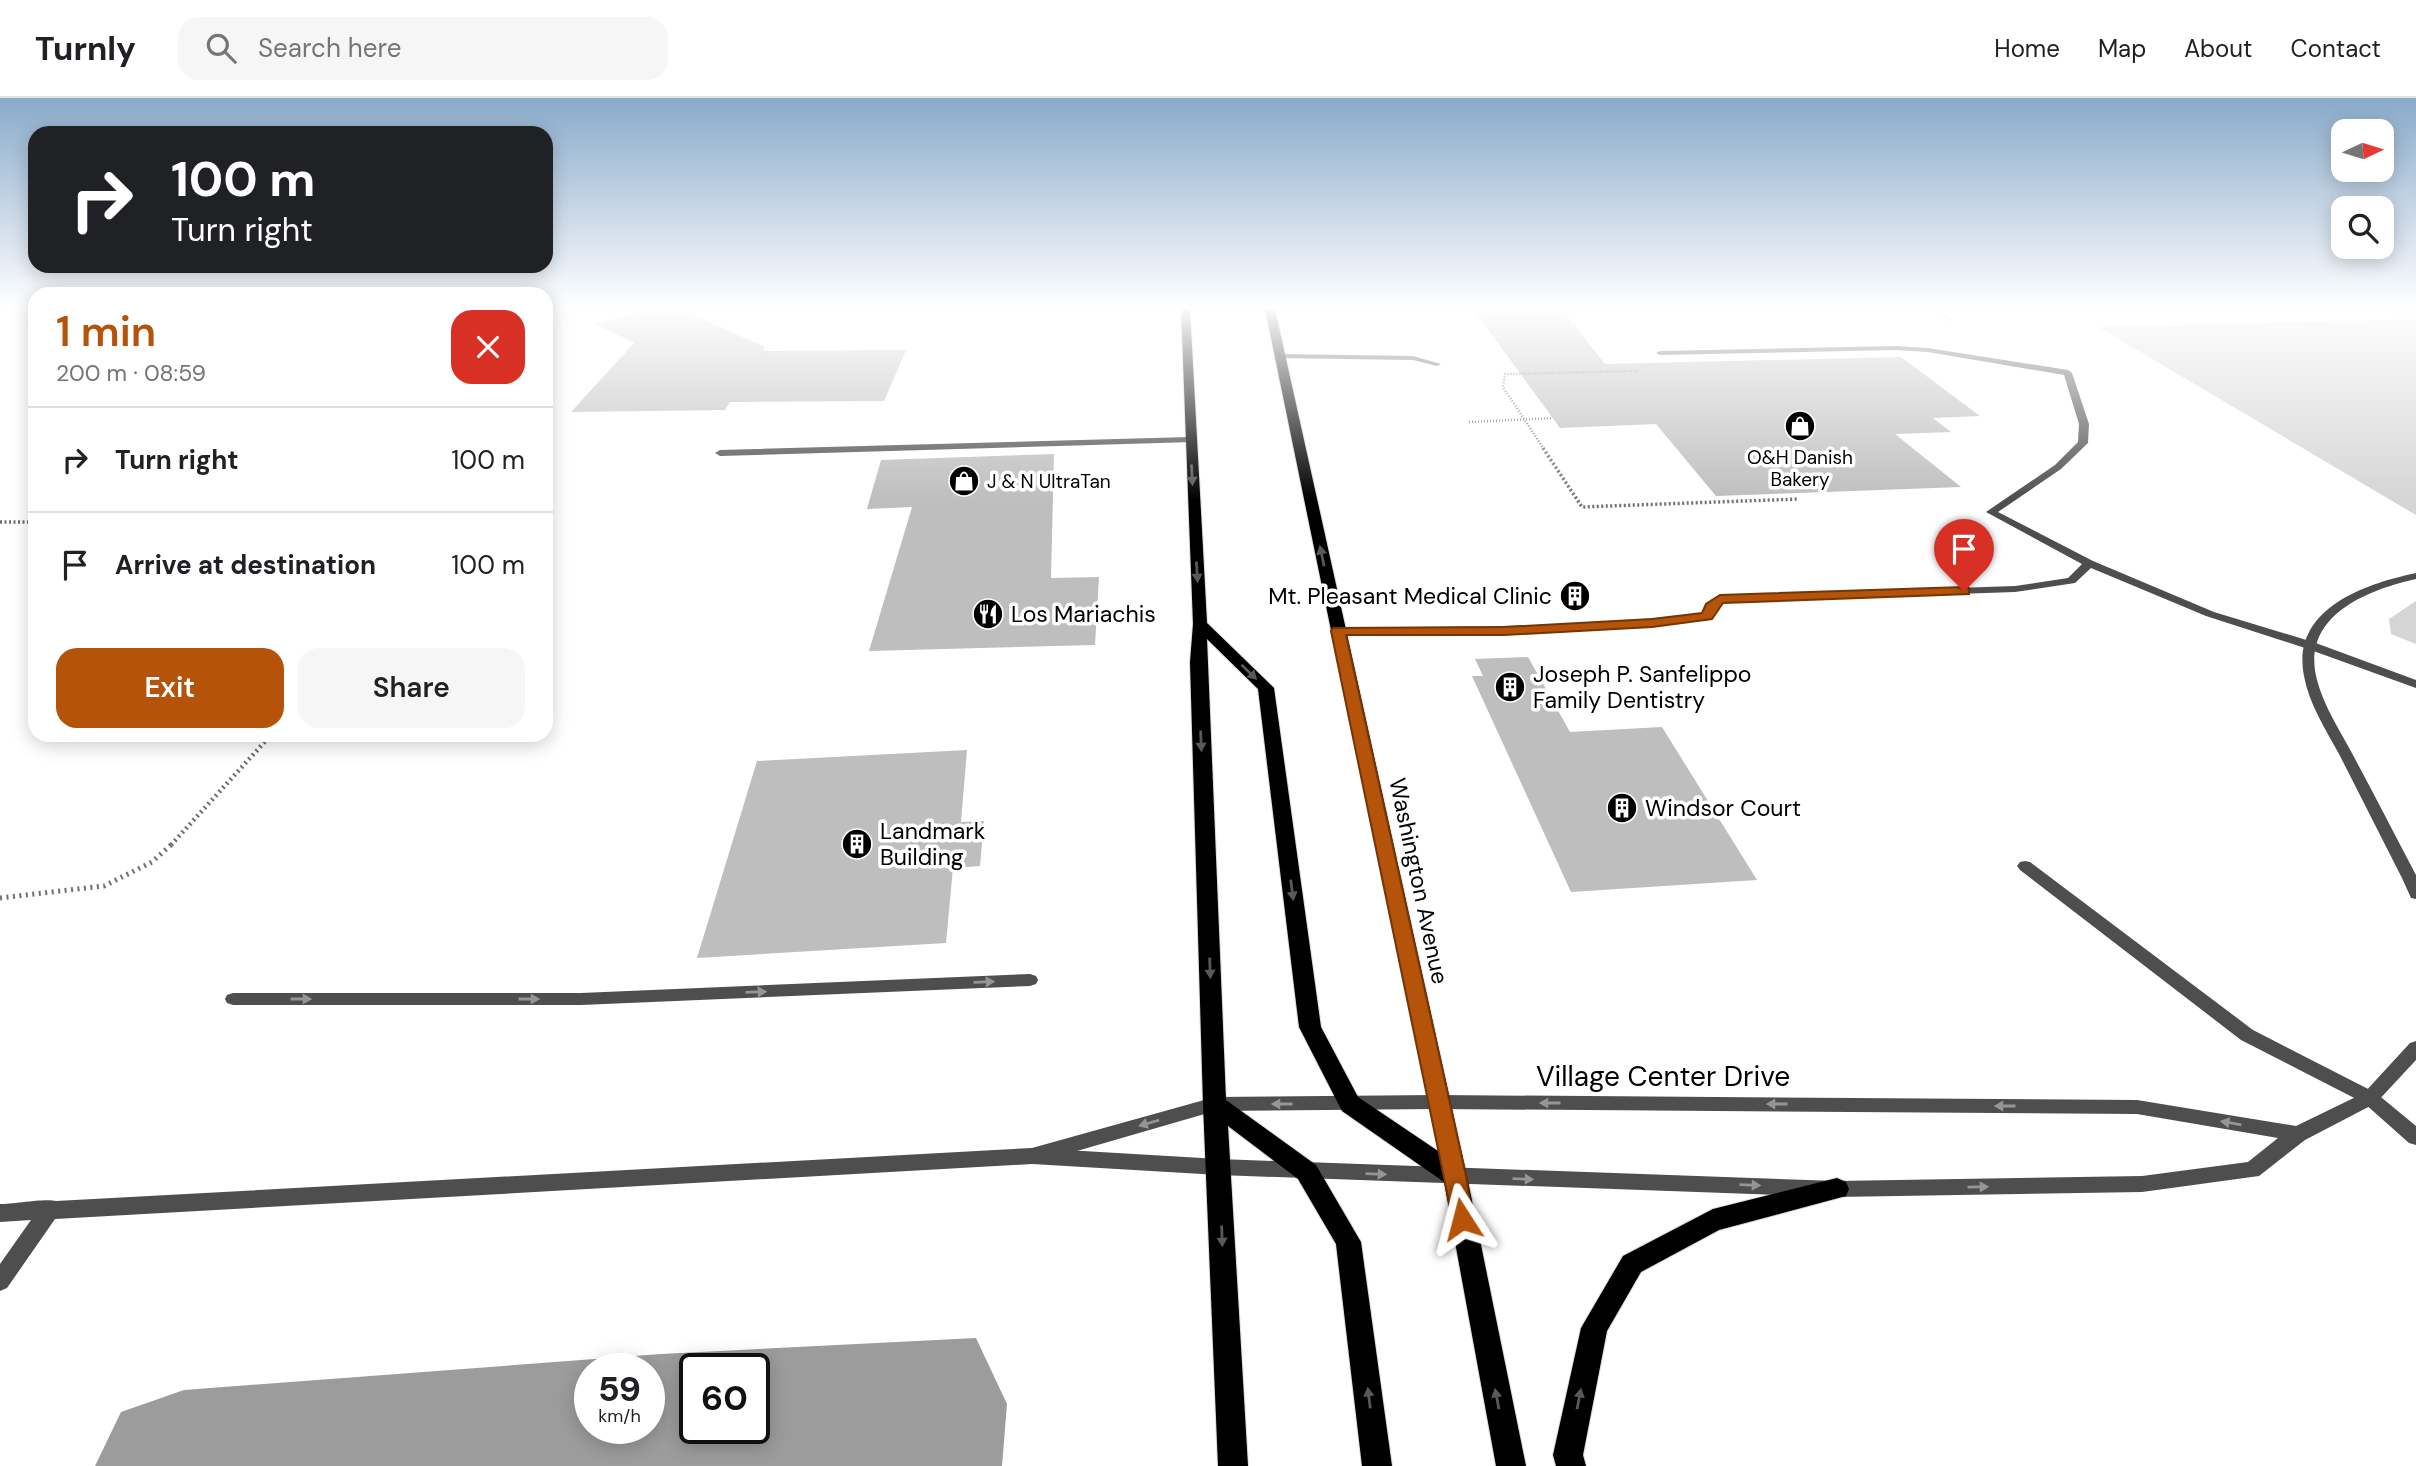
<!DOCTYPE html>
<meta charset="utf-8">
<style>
:root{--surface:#fff;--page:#f6f6f6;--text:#202124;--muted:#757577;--line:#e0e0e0;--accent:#b45309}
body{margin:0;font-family:"DM Sans",sans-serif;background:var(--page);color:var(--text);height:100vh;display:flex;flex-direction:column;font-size:26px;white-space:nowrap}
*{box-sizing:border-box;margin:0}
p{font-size:23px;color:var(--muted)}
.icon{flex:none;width:38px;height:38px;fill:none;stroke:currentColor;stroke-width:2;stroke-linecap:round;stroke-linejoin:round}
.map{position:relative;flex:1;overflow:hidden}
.side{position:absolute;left:28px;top:189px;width:525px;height:455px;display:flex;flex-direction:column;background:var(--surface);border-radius:21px;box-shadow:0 4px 18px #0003}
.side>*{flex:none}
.banner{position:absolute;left:28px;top:28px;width:525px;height:147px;border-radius:21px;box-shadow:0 4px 18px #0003;background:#202124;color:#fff;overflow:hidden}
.needle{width:46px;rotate:86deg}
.controls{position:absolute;left:2331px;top:21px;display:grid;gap:14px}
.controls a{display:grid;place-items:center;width:63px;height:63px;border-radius:14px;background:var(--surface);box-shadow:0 4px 18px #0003;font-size:35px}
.speed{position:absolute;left:574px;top:1255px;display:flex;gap:14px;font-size:35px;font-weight:700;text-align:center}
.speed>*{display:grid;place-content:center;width:91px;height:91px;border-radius:50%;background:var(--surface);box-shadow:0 4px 18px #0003;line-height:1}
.speed small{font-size:18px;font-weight:400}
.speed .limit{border:4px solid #111;border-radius:10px;background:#fff;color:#111}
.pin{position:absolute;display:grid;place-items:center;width:60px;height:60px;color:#fff;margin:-72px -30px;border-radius:50% 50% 50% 0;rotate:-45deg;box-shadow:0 0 7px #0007}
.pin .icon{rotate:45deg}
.me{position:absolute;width:77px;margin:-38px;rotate:351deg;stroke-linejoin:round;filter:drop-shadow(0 0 5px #0008)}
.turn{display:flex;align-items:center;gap:24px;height:147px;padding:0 28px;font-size:32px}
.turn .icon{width:91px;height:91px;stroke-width:2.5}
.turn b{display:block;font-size:49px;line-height:60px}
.round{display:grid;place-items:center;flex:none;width:74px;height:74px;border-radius:21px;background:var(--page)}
.head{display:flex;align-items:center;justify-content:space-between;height:119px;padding:0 28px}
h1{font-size:42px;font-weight:600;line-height:52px;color:var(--accent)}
.button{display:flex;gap:14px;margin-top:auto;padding:14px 28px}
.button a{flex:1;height:80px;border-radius:21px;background:var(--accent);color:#fff;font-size:28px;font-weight:600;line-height:80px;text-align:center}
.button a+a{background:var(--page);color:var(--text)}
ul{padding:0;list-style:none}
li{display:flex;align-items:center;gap:21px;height:105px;padding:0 28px;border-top:2px solid var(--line)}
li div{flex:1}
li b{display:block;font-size:26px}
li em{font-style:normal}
header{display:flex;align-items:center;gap:42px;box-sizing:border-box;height:98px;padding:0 35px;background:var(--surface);border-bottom:2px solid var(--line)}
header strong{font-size:33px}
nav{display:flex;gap:38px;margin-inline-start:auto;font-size:24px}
.search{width:490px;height:63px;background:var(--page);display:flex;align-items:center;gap:18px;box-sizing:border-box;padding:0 24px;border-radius:21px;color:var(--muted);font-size:26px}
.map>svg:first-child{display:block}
.green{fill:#d5d5d5}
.water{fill:#9c9c9c;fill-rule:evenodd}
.building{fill:#bebebe}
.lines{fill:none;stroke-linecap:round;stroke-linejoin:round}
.primary-casing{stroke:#dbdbdb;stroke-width:2}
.path-far3{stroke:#707070;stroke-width:2.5;stroke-dasharray:1 2;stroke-linecap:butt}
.path-far2{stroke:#707070;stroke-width:3.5;stroke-dasharray:2 2.5;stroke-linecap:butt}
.path-far1{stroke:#707070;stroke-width:4.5;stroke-dasharray:2 3.5;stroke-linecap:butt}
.path{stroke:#707070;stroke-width:5;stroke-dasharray:2 4.5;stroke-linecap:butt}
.service{fill:#4e4e4e;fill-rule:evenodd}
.minor{fill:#4e4e4e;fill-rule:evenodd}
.primary{fill:#000;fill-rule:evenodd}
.oneway{fill:#595959}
.oneway2{fill:#959595}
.route{fill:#b45309;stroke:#753606;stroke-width:2}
.labels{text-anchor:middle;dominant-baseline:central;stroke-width:7;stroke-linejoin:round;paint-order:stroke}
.far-poi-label{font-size:19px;fill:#000;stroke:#fff}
.poi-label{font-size:23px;fill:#000;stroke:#fff;text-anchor:start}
.street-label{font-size:23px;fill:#000;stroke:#fff}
.near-street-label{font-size:28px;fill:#000;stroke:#fff}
</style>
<header>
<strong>Turnly</strong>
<div class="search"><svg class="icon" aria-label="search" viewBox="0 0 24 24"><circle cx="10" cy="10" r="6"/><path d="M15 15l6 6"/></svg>Search here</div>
<nav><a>Home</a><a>Map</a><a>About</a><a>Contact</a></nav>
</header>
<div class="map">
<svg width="2416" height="1368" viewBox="0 0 2416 1368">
<rect width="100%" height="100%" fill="#fff"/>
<path class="green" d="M2416,221v196l-318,-188z
M2416,503v43l-25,-10 -2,-15z"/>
<path class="water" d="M976,1240l31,66 -5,62h-907l26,-54 63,-22 477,-36zM590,1270h59v60h-59zM695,1270h59v60h-59z"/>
<path class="building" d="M655,211h25l85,38 -2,4 143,-1 -22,51 -154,1 -5,8 -154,2 63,-69 -39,-19z
M1473,211h89l43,55 296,-7 79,59 -47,2 18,14 -56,2 66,53 -245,9 -60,-72 -96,4z
M1054,356l-3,124 48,-1 -4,68 -226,6 43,-144 -45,2 14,-49z
M1528,559l42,75 92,-5 95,153 -186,12 -99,-216h11l-8,-17z
M967,652l-6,72 23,-1 -4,45 -27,2 -7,75 -249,15 60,-197z"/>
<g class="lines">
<g class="primary-casing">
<path id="primary" d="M1181,211h9l17,314 67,65 47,339 37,70 80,54 -173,-842h10l192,867 59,290h-30l-52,-284 -102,-71 -43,-84 -41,-338 -51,-50 19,461 90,65 45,77 31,224h-30l-26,-222 -38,-65 -70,-53 20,340h-30l-15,-362 -13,-442 3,-38z
M1837,1080l9,4 3,7 -3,7 -127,34 -78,42 -34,59 -24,124 3,11h-30l-3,-11 28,-127 42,-72 90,-47z"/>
</g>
<path class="path-far3" d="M1934,211l19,12
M2092,213l71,-2
M1469,324l84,-4
M1544,351l-41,-62 2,-13 134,-3"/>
<path class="path-far2" d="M1543,350l39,59 216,-8
M0,424h35"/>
<path class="path-far1" d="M171,747l100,-110"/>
<path class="path" d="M0,800l104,-12 48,-24 21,-19"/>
<path class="service" d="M1895,248l33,2 140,22 4,3 17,51 -1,19 -27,26 -63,43 95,49 121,51 99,30 103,38v8l-111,-40 -99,-32 -115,-48 -16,15 -60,9 -292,10 -7,6 -4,10 -60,9 -148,8h-166l-6,-4 6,-4c122,0 244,1 365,-14l4,-8 13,-9 295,-10 53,-8 14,-14 -96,-52 69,-47 23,-23 1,-18 -15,-49 -136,-23 -33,-2 -235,5 -4,-2 4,-2z
M1280,256l133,2 28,8 -4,2 -24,-6 -136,-2 -1,-2z
M1190,339l3,1v4l-473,14 -5,-3 5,-3z
M2025,763l5,1 223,168 123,63 40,33v19l-7,-2 -45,-40 -123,-63 -221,-170 -3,-4 3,-4z
M1030,876l6,2 2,4 -2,4 -6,2 -449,19h-348l-6,-2 -2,-4 2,-4 6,-2h348z
M1032,1050l187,11 7,2 3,6 -3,6 -7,2 -187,-11 -977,55 -48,69 -7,3v-27l31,-44 -31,2v-18c13,0 46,-6 56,-3z"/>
<path class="minor" d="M2416,475v6c-49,11 -116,37 -99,101 7,27 24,52 37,77 21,39 41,78 62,118v24l-5,-1 -9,-20c-21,-41 -42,-83 -63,-124 -13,-24 -30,-50 -35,-78 -13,-67 60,-92 112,-103z
M2416,943v19l-40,43 -71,37 -46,36 -117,16 -305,5 -618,-22 -7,-2 -3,-6 3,-6 7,-2 618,22 305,-5 106,-14 30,-24 -141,-24 -700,-5 -222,2 -183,53 -7,-2 -3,-6 3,-6 7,-2 183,-51 222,-2 700,5 159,26 68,-33 46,-50z"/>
<use href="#primary" class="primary"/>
</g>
<defs><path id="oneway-solid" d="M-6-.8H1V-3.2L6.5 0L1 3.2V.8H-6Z" transform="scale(1.75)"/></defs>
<g class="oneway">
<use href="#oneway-solid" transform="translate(1192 377) rotate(87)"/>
<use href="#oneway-solid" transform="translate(1322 458) rotate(-102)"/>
<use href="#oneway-solid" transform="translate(1197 474) rotate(87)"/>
<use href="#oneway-solid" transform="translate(1249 574) rotate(44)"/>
<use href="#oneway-solid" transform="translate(1201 643) rotate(88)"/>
<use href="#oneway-solid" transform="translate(1292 792) rotate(83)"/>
<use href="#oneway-solid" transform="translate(1210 870) rotate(88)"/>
<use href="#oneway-solid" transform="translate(1222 1138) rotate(88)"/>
<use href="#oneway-solid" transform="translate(1369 1300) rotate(-97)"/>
<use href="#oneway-solid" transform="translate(1497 1301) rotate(-101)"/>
<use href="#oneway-solid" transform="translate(1579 1301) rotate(-79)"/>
</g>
<g class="oneway2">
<use href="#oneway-solid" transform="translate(984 884) rotate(-2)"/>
<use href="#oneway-solid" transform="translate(756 894) rotate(-2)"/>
<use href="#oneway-solid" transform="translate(301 901)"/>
<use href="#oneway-solid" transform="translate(529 901)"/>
<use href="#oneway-solid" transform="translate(1550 1005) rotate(-180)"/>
<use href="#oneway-solid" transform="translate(1282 1006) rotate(180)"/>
<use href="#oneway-solid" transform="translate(1777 1006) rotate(-180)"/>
<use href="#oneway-solid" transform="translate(2005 1008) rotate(-180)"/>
<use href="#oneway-solid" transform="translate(1149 1025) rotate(164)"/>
<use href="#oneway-solid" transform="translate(2231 1025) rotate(-170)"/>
<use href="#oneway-solid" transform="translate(1376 1076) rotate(2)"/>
<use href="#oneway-solid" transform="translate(1523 1081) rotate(2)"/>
<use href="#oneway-solid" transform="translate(1750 1087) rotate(2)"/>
<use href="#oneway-solid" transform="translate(1978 1089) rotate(-1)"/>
</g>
<linearGradient id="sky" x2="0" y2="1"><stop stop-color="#89aaca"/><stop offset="0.52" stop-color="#fff"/><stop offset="1" stop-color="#fff" stop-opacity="0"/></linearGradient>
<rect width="2416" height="402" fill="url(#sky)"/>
<path class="route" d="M1964,489l5,1v6l-246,9 -11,16 -60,8 -148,8h-158l120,541 7,43 -3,7 -8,3 -8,-3 -123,-595 2,-3 171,-1 148,-8 50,-6 4,-9 14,-9z"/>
<defs>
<g id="shop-disc" transform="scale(1.575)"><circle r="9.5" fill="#000" stroke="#fff"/><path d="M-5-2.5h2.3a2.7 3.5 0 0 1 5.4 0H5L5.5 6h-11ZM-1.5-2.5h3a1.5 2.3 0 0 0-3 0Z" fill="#fff"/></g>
<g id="building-disc" transform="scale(1.575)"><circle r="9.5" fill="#000" stroke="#fff"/><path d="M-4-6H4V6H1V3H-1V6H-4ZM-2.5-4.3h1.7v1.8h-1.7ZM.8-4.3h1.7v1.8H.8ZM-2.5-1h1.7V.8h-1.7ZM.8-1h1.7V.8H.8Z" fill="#fff"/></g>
<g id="restaurant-disc" transform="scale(1.575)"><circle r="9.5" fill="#000" stroke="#fff"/><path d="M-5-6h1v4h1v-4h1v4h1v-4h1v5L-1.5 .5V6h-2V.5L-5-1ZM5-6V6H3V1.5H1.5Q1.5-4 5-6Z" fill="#fff"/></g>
</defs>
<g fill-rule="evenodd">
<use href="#shop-disc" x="1800" y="328"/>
<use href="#shop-disc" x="964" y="383"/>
<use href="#building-disc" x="1575" y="498"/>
<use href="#restaurant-disc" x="988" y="516"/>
<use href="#building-disc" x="1510" y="589"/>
<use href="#building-disc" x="1622" y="710"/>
<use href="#building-disc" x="857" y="746"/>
</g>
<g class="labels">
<g class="far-poi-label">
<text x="1800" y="359">O&amp;H Danish<tspan x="1800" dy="22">Bakery</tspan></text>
<text x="987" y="383" text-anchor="start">J &amp; N UltraTan</text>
</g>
<g class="poi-label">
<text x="1552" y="498" text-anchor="end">Mt. Pleasant Medical Clinic</text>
<text x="1011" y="516">Los Mariachis</text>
<text x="1533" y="576">Joseph P. Sanfelippo<tspan x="1533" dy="26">Family Dentistry</tspan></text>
<text x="1645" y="710">Windsor Court</text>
<text x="880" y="733">Landmark<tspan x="880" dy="26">Building</tspan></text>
</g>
<g class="street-label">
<text transform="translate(1419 783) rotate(78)">Washington Avenue</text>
</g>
<g class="near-street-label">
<text x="1663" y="978">Village Center Drive</text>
</g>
</g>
</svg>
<div class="controls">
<a><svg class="needle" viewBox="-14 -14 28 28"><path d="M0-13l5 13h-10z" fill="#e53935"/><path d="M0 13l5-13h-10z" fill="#757577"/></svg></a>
<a><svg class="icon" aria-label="search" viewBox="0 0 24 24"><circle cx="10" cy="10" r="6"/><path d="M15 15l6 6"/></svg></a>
</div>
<div class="speed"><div>59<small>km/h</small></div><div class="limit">60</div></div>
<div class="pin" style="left:1964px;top:493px;background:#d93025"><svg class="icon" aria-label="arrive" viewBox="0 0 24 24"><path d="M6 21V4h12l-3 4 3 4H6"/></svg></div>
<svg class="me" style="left:1462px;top:1121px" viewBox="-20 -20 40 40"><path d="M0-17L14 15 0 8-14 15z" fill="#b45309" stroke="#fff" stroke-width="4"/></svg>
<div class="banner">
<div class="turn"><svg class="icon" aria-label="right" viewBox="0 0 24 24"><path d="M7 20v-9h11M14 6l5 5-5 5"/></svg><div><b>100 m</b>Turn right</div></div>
</div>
<section class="side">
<div class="head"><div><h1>1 min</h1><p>200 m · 08:59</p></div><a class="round" style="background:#d93025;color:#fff"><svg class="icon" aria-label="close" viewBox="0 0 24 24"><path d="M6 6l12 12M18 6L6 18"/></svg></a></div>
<ul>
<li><svg class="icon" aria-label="right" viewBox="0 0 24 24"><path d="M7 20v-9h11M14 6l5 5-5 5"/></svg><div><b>Turn right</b></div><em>100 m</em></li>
<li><svg class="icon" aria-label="arrive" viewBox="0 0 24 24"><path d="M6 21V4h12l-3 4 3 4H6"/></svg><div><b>Arrive at destination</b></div><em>100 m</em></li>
</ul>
<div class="button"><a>Exit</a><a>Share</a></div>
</section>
</div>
